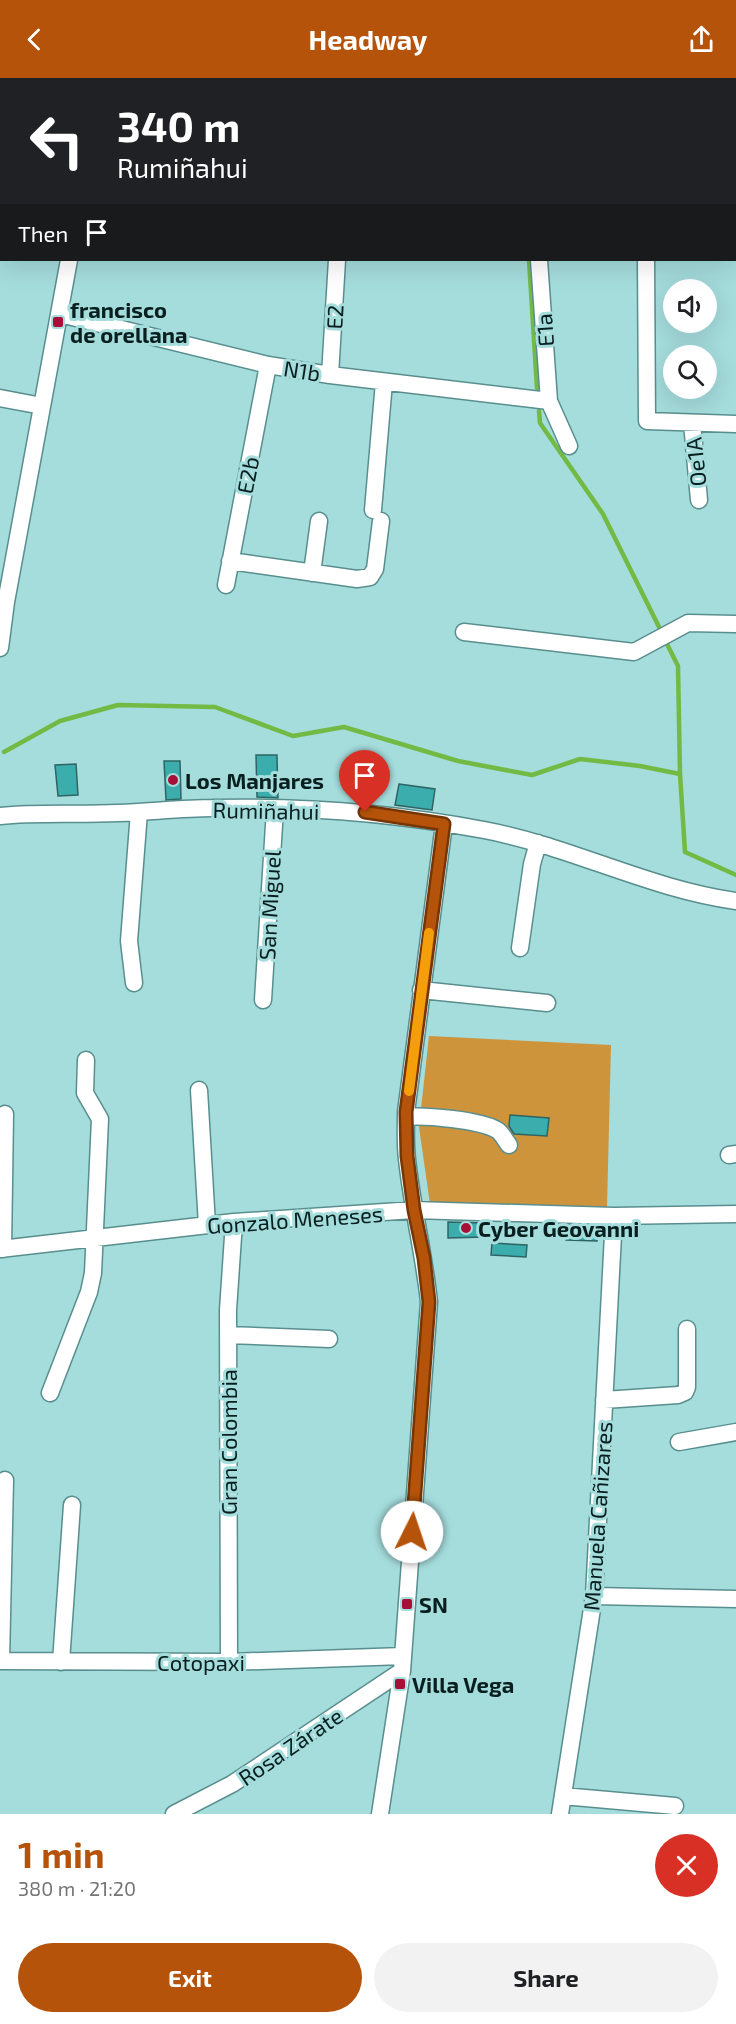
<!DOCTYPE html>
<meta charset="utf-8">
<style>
:root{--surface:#fff;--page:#f2f2f2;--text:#202124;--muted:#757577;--accent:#b45309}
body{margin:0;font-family:"Exo 2",sans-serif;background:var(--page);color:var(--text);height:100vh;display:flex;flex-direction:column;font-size:22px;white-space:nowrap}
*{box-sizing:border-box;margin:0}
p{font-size:20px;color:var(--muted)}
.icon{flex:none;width:33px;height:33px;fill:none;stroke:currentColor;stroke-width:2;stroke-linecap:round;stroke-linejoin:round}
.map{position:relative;height:1736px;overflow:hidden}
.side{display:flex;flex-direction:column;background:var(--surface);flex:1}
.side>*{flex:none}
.top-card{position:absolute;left:0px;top:0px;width:736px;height:183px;box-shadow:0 6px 24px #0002;background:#202124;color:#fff;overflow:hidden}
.fabs{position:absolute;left:663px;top:201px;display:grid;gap:12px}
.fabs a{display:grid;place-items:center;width:54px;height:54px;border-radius:50%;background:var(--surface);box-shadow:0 6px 24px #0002;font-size:30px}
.pin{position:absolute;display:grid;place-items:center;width:51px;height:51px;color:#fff;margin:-62px -26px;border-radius:50% 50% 50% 0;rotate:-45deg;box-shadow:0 0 6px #0007}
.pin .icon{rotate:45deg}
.me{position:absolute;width:66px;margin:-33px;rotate:4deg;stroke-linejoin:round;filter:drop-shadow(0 0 4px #0008)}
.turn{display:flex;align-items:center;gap:21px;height:126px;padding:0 18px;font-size:27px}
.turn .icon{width:78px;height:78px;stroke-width:2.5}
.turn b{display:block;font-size:42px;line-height:51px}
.then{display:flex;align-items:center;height:57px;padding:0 18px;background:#0003;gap:12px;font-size:22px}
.round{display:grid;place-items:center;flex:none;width:63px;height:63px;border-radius:32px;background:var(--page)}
.head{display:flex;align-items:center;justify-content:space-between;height:102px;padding:0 18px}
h1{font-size:36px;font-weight:700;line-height:45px;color:var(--accent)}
.action{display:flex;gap:12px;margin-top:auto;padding:12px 18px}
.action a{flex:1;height:69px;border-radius:36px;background:var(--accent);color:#fff;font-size:24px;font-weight:700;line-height:69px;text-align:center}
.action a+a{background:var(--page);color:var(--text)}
header{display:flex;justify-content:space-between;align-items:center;height:78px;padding:0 18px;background:var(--accent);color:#fff;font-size:27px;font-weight:700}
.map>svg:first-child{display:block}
.green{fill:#cd943c}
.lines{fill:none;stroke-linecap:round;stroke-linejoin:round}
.stream{stroke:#73ba45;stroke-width:4.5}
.building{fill:#3badad;stroke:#2f6463;stroke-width:1.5}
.minor-casing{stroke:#598e8e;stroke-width:19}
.minor{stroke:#fff;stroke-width:16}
.route-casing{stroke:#753606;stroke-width:15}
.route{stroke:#b45309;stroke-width:10}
.slow{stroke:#f59e0b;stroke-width:10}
.poi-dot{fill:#a70e38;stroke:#a5dcdc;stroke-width:2}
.labels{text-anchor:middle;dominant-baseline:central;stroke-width:6;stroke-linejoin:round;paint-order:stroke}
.poi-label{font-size:22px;font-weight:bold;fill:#091f1f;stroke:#a5dcdc;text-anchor:start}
.street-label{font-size:22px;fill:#091f1f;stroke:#a5dcdc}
</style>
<header><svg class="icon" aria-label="back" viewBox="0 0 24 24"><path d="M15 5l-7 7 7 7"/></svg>Headway<svg class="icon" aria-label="share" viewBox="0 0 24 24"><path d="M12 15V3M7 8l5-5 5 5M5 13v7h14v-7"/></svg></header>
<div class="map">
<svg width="736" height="1736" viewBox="0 0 736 1736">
<rect width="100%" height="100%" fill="#a5dcdc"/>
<path class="green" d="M429,958l182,9 -4,162 -177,-3 -11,-77z"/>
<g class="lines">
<path class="stream" d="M529,182l8,128
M539,333l1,12 63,91 59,119
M665,562l13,26 2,108
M4,674l56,-31 58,-16 97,2 78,29 51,-9 114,34 74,14 48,-16 60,7 40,8 5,78 51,23"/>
</g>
<path class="building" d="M256,677h21l1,43 -21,-1z
M164,683h16l1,38 -15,1z
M76,686l2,31 -20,1 -3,-31z
M399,706l36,5 -3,21 -37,-5z
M510,1037l39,3 -2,18 -33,-2 -5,-8z
M448,1144l36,1v14l-36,1z
M566,1147l31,1v15l-31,-1z
M492,1165l35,2 -1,12 -35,-2z"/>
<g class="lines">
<g class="minor-casing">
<path id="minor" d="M102,2v-2
M305,2v-2
M649,2v-2
M0,100h2
M735,145h1
M539,182l10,141 20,45
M646,182l1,161 89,3
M60,236l208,51 62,10 219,26
M330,297l7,-115
M0,320l42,8
M692,345l7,77
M373,432l11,-128
M230,483l127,18 13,-2 5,-8 6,-48
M312,495l7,-52
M226,507l42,-220
M464,554l170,20 54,-29 48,1
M0,570l6,-46 63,-342
M0,738c39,-4 78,-1 118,-3 31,-1 63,-5 95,-5 90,-2 181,5 271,22 86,16 165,59 252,71
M520,870l12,-84 6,-21
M134,905l-5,-42 10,-129
M421,912l126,13
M263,922l12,-191
M199,1012l8,135
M406,1039c19,-2 74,3 91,13 5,3 8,10 12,15
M729,1077l7,-1
M0,1171l234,-27 180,-12 200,6 122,-2
M3,1171l2,-135
M228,1257l101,4
M50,1315l39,-101 4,-19 7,-154 -15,-26 1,-33
M604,1322l74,-5 7,-3 2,-5v-58
M679,1364l57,-10
M594,1518l142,3
M0,1583l229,1 174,-6
M1,1583l4,-181
M61,1584l11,-157
M229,1584l-1,-352 6,-88
M563,1718l112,10
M174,1736l58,-30 170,-113
M380,1736l22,-143 27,-369c-5,-48 -17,-95 -22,-143 -2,-16 -1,-32 -1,-47l38,-288
M560,1736l34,-218 20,-380"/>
</g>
<use href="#minor" class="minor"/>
</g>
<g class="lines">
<g class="route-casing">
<path id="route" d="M365,734l79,12 -38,288 1,44 7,54 10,48 5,44 -17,230"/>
</g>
<use href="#route" class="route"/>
<path class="slow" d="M409,1013l20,-158"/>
</g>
<g class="poi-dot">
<rect x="52" y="238" width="12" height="12" rx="3"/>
<circle cx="173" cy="702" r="6"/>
<circle cx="466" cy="1150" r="6"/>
<rect x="401" y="1520" width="12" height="12" rx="3"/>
<rect x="394" y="1600" width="12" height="12" rx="3"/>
</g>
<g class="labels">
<g class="poi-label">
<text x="70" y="231">francisco<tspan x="70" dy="25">de orellana</tspan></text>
<text x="185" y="702">Los Manjares</text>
<text x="478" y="1150">Cyber Geovanni</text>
<text x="419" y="1526">SN</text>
<text x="412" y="1606">Villa Vega</text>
</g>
<g class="street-label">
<text transform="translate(334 239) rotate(-87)">E2</text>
<text transform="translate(544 252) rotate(-94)">E1a</text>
<text transform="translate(302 292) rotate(9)">N1b</text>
<text transform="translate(695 384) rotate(-96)">Oe1A</text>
<text transform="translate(247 397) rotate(-79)">E2b</text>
<text transform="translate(266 732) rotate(1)">Rumiñahui</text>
<text transform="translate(269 827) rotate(-87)">San Miguel</text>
<text transform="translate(295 1141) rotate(-4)">Gonzalo Meneses</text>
<text transform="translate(228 1364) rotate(-90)">Gran Colombia</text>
<text transform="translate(597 1438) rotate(-86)">Manuela Cañizares</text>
<text x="201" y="1584">Cotopaxi</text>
<text transform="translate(290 1668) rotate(-34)">Rosa Zárate</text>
</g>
</g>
</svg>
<div class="fabs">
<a><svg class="icon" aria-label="sound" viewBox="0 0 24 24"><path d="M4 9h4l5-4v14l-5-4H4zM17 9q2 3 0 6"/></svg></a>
<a><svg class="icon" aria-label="search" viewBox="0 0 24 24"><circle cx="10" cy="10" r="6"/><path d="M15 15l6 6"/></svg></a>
</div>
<div class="pin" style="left:365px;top:734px;background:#d93025"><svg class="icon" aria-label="arrive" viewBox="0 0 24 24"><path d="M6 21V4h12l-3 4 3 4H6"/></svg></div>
<svg class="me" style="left:412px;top:1454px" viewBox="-20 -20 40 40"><circle r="19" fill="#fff"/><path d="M0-13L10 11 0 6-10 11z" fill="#b45309"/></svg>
<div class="top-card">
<div class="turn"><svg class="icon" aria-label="left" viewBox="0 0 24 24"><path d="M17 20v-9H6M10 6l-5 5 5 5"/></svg><div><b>340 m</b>Rumiñahui</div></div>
<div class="then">Then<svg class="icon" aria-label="arrive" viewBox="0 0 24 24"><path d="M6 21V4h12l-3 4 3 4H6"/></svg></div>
</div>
</div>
<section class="side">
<div class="head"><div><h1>1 min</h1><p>380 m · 21:20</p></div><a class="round" style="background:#d93025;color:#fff"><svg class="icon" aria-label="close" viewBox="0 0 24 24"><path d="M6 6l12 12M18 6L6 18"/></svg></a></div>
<div class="action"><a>Exit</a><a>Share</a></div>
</section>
